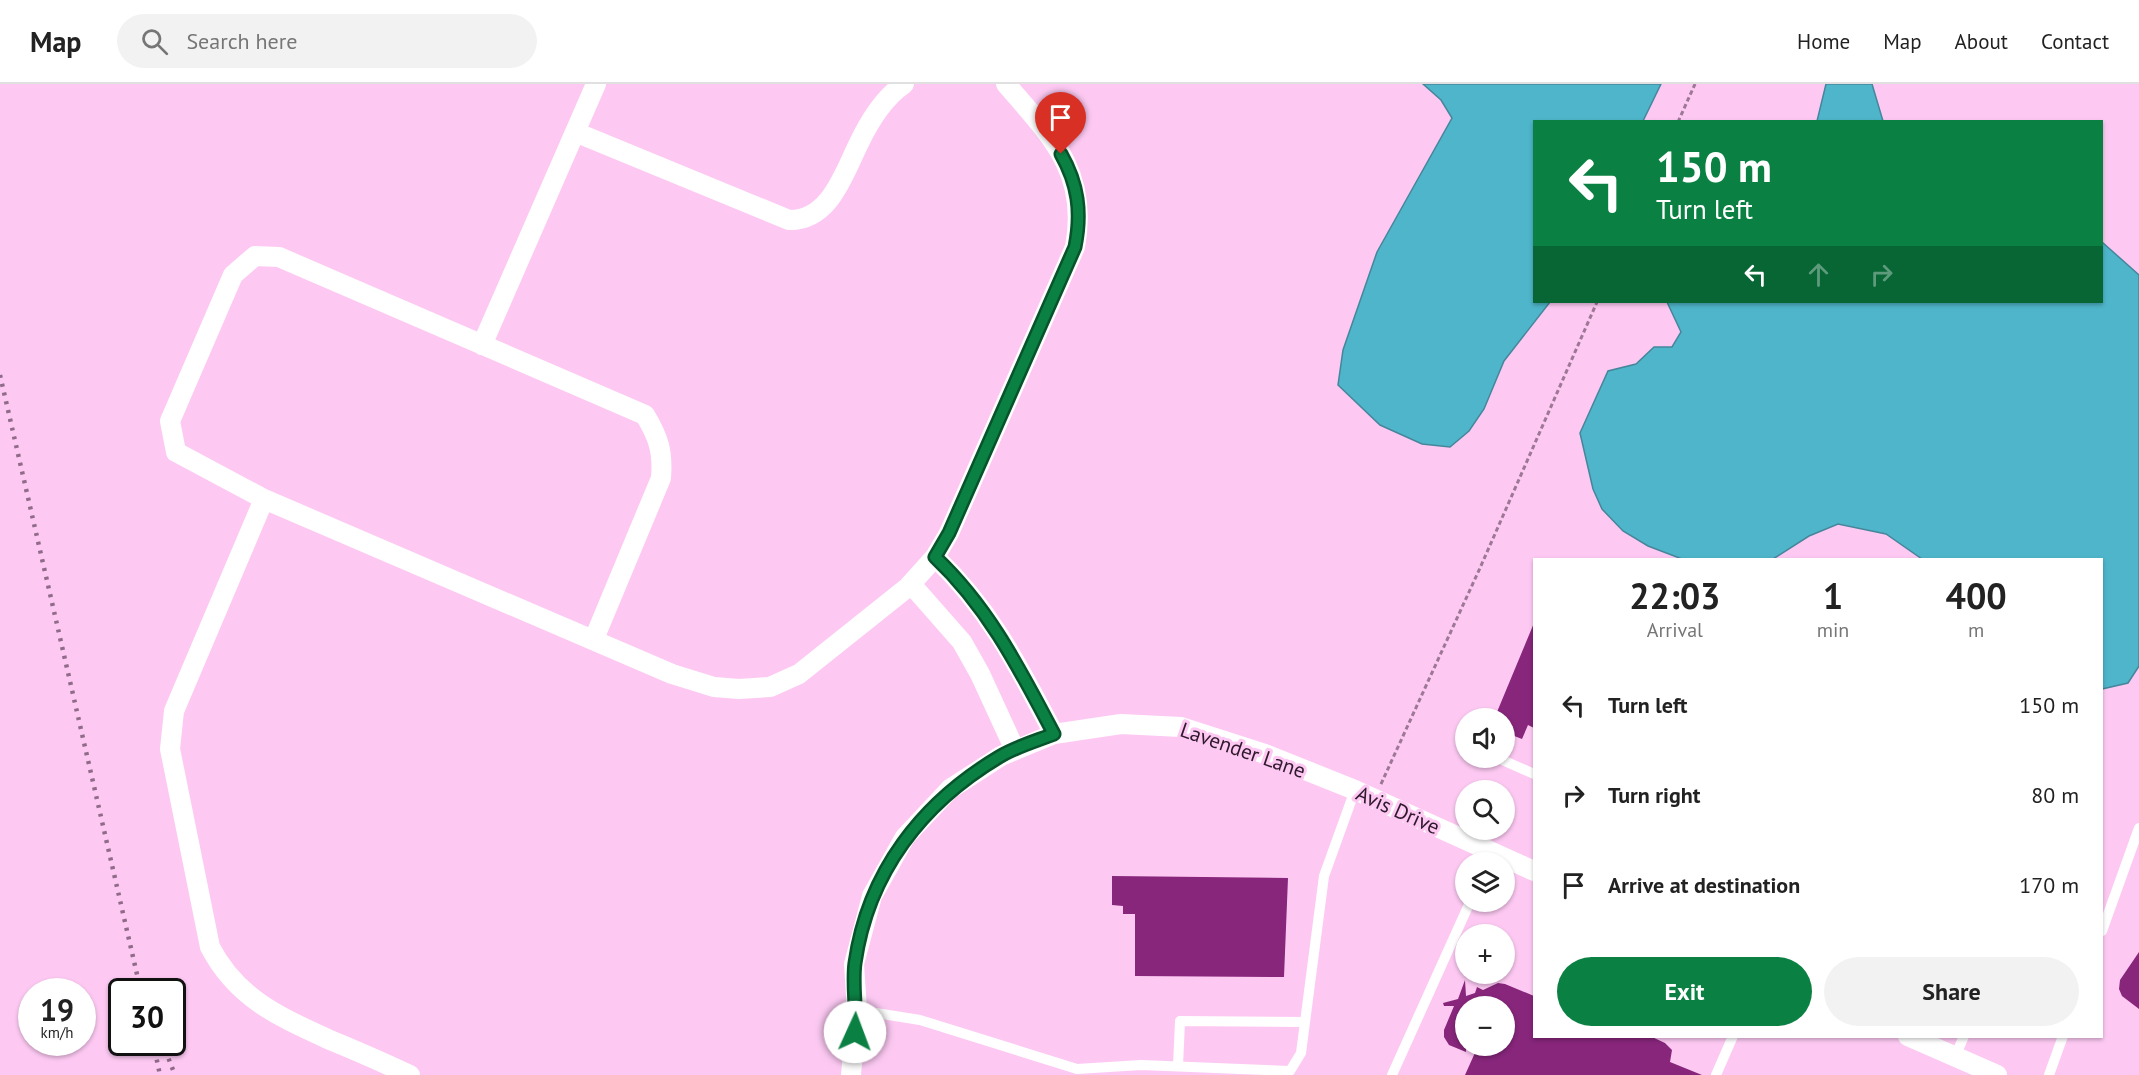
<!DOCTYPE html>
<meta charset="utf-8">
<style>
:root{--surface:#fff;--page:#f2f2f2;--text:#222;--muted:#767676;--line:#e0e0e0;--accent:#0b8043}
body{margin:0;font-family:"PT Sans",sans-serif;background:var(--page);color:var(--text);height:100vh;display:flex;flex-direction:column;font-size:22px;white-space:nowrap}
*{box-sizing:border-box;margin:0}
p{font-size:20px;color:var(--muted)}
.icon{flex:none;width:33px;height:33px;fill:none;stroke:currentColor;stroke-width:2;stroke-linecap:round;stroke-linejoin:round}
.map{position:relative;flex:1;overflow:hidden}
.side{position:absolute;left:1533px;top:474px;width:570px;height:480px;display:flex;flex-direction:column;background:var(--surface);border-radius:0px;box-shadow:0 2px 4px #0004}
.side>*{flex:none}
.banner{position:absolute;left:1533px;top:36px;width:570px;height:183px;border-radius:0px;box-shadow:0 2px 4px #0004;background:#0b8043;color:#fff;overflow:hidden}
.controls{position:absolute;left:1455px;top:624px;display:grid;gap:12px}
.controls a{display:grid;place-items:center;width:60px;height:60px;border-radius:50%;background:var(--surface);box-shadow:0 2px 4px #0004;font-size:30px}
.speed{position:absolute;left:18px;top:894px;display:flex;gap:12px;font-size:30px;font-weight:700;text-align:center}
.speed>*{display:grid;place-content:center;width:78px;height:78px;border-radius:50%;background:var(--surface);box-shadow:0 2px 4px #0004;line-height:1}
.speed small{font-size:15px;font-weight:400}
.speed .limit{border:3px solid #111;border-radius:9px;background:#fff;color:#111}
.pin{position:absolute;display:grid;place-items:center;width:51px;height:51px;color:#fff;margin:-62px -26px;border-radius:50% 50% 50% 0;rotate:-45deg;box-shadow:0 0 6px #0007}
.pin .icon{rotate:45deg}
.me{position:absolute;width:66px;margin:-33px;rotate:2deg;stroke-linejoin:round;filter:drop-shadow(0 0 4px #0008)}
.turn{display:flex;align-items:center;gap:21px;height:126px;padding:0 24px;font-size:27px}
.turn .icon{width:78px;height:78px;stroke-width:2.5}
.turn b{display:block;font-size:42px;line-height:51px}
.lanes{display:flex;align-items:center;height:57px;padding:0 24px;background:#0003;justify-content:center;gap:30px;direction:ltr}
.lanes .off{opacity:.35}
.eta{display:flex;justify-content:space-evenly;align-items:center;height:102px;text-align:center}
.eta b{font-size:36px;font-weight:700;line-height:42px}
.button{display:flex;gap:12px;margin-top:auto;padding:12px 24px}
.button a{flex:1;height:69px;border-radius:36px;background:var(--accent);color:#fff;font-size:24px;font-weight:700;line-height:69px;text-align:center}
.button a+a{background:var(--page);color:var(--text)}
ul{padding:0;list-style:none}
li{display:flex;align-items:center;gap:18px;height:90px;padding:0 24px}
li div{flex:1}
li b{display:block;font-size:22px}
li em{font-style:normal}
header{display:flex;align-items:center;gap:36px;box-sizing:border-box;height:84px;padding:0 30px;background:var(--surface);border-bottom:2px solid var(--line)}
header strong{font-size:28px}
nav{display:flex;gap:33px;margin-inline-start:auto;font-size:21px}
.search{width:420px;height:54px;background:var(--page);display:flex;align-items:center;gap:15px;box-sizing:border-box;padding:0 21px;border-radius:33px;color:var(--muted);font-size:22px}
.map>svg:first-child{display:block}
.water{fill:#4fb5ca;stroke:#46869b;stroke-width:1.5}
.building{fill:#87267b}
.lines{fill:none;stroke-linecap:round;stroke-linejoin:round}
.path{stroke:#9d7796;stroke-width:3;stroke-dasharray:4.5 3;stroke-linecap:butt}
.lane{stroke:#fff;stroke-width:10}
.street{stroke:#fff;stroke-width:20}
.rail{stroke:#906b89;stroke-width:4.5;stroke-dasharray:3 6;stroke-linecap:butt}
.route-casing{stroke:#07532c;stroke-width:15}
.route{stroke:#0b8043;stroke-width:10}
.labels{text-anchor:middle;dominant-baseline:central;stroke-width:6;stroke-linejoin:round;paint-order:stroke}
.street-label{font-size:21px;fill:#30192c;stroke:#fdc9f3}
</style>
<header>
<strong>Map</strong>
<div class="search"><svg class="icon" aria-label="search" viewBox="0 0 24 24"><circle cx="10" cy="10" r="6"/><path d="M15 15l6 6"/></svg>Search here</div>
<nav><a>Home</a><a>Map</a><a>About</a><a>Contact</a></nav>
</header>
<div class="map">
<svg width="2139" height="991" viewBox="0 0 2139 991">
<rect width="100%" height="100%" fill="#fdc9f3"/>
<path class="water" d="M1423,0h238l-18,37 -109,1v180h16l-46,59 -20,48 -15,22 -19,16 -28,-3 -42,-19 -42,-40 5,-35 34,-98 75,-134 -11,-18z
M1826,0h46l11,37h-66z
M2102,158l37,33v391l-11,17 -26,6v-129l-180,-1 -36,-25 -48,-10 -29,12 -36,23h-91l-34,-13 -25,-15 -21,-22 -9,-20 -13,-56 28,-62 28,-7 18,-17h18l9,-15 -14,-30h435z"/>
<path class="building" d="M1534,539v105l-6,-3 -6,14 -18,-7v-17l-7,-3z
M1112,792l176,2 -4,99 -149,-1v-62h-12v-8l-11,-1z
M2139,868v57l-17,-13 -3,-7 1,-9z
M1465,896l1,16 9,-3 2,-6 6,3 15,-7 7,1 29,12v40h116l15,7 7,7 -2,12 32,13h-237l13,-29h26v-40h-38v46l-17,-7 -5,-8v-7l10,-24h-10l-1,-3 15,-4z"/>
<g class="lines">
<path class="path" d="M1678,38l17,-38
M1381,700l99,-216 117,-266"/>
<path class="lane" d="M1500,675l34,15
M2102,847l37,-103
M857,926l63,10 157,49 64,-4 149,6 11,-18 23,-177 31,-86
M1955,973l9,-21
M1178,982l2,-45 124,1
M1392,991l78,-173
M1716,991l17,-39
M2049,991l14,-39"/>
<path class="street" d="M575,48l214,88c41,1 55,-47 70,-77 10,-21 26,-46 45,-59
M482,261l114,-261
M264,415l-90,212 -4,38 40,198c27,52 70,70 120,93 27,11 54,23 80,35
M935,473c55,52 84,110 119,177
M911,500l51,58 18,32 35,76
M594,555l67,-161c2,-26 -2,-40 -16,-63l-366,-158 -24,-1 -22,19 -63,146 6,31 88,47 408,175 42,13 25,2 31,-2 29,-13 109,-87 27,-30 14,-24 126,-286c14,-75 -24,-111 -69,-163
M1908,952l89,39
M851,991l6,-65 -3,-46 18,-68 33,-59 45,-48 51,-33 53,-22 67,-10 60,3 84,27 90,36 179,81"/>
<path class="rail" d="M0,291l141,617
M153,958l7,33
M162,958l13,33"/>
</g>
<g class="lines">
<g class="route-casing">
<path id="route" d="M855,948c2,-23 -3,-47 0,-69 13,-91 67,-160 144,-206 16,-10 37,-16 55,-23 -35,-66 -65,-126 -119,-177l14,-24 126,-286c7,-35 3,-63 -14,-93"/>
</g>
<use href="#route" class="route"/>
</g>
<g class="labels">
<g class="street-label">
<text transform="translate(1243 666) rotate(19)">Lavender Lane</text>
<text transform="translate(1398 726) rotate(24)">Avis Drive</text>
</g>
</g>
</svg>
<div class="controls">
<a><svg class="icon" aria-label="sound" viewBox="0 0 24 24"><path d="M4 9h4l5-4v14l-5-4H4zM17 9q2 3 0 6"/></svg></a>
<a><svg class="icon" aria-label="search" viewBox="0 0 24 24"><circle cx="10" cy="10" r="6"/><path d="M15 15l6 6"/></svg></a>
<a><svg class="icon" aria-label="layers" viewBox="0 0 24 24"><path d="M12 4l9 5-9 5-9-5zM3 14l9 5 9-5"/></svg></a>
<a>+</a>
<a>−</a>
</div>
<div class="speed"><div>19<small>km/h</small></div><div class="limit">30</div></div>
<div class="pin" style="left:1061px;top:70px;background:#d93025"><svg class="icon" aria-label="arrive" viewBox="0 0 24 24"><path d="M6 21V4h12l-3 4 3 4H6"/></svg></div>
<svg class="me" style="left:855px;top:948px" viewBox="-20 -20 40 40"><circle r="19" fill="#fff"/><path d="M0-13L10 11 0 6-10 11z" fill="#0b8043"/></svg>
<div class="banner">
<div class="turn"><svg class="icon" aria-label="left" viewBox="0 0 24 24"><path d="M17 20v-9H6M10 6l-5 5 5 5"/></svg><div><b>150 m</b>Turn left</div></div>
<div class="lanes"><svg class="icon" aria-label="left" viewBox="0 0 24 24"><path d="M17 20v-9H6M10 6l-5 5 5 5"/></svg><svg class="icon off" aria-label="ahead" viewBox="0 0 24 24"><path d="M12 20V5M6 11l6-6 6 6"/></svg><svg class="icon off" aria-label="right" viewBox="0 0 24 24"><path d="M7 20v-9h11M14 6l5 5-5 5"/></svg></div>
</div>
<section class="side">
<div class="eta">
<div><b>22:03</b><p>Arrival</p></div>
<div><b>1</b><p>min</p></div>
<div><b>400</b><p>m</p></div>
</div>
<ul>
<li><svg class="icon" aria-label="left" viewBox="0 0 24 24"><path d="M17 20v-9H6M10 6l-5 5 5 5"/></svg><div><b>Turn left</b></div><em>150 m</em></li>
<li><svg class="icon" aria-label="right" viewBox="0 0 24 24"><path d="M7 20v-9h11M14 6l5 5-5 5"/></svg><div><b>Turn right</b></div><em>80 m</em></li>
<li><svg class="icon" aria-label="arrive" viewBox="0 0 24 24"><path d="M6 21V4h12l-3 4 3 4H6"/></svg><div><b>Arrive at destination</b></div><em>170 m</em></li>
</ul>
<div class="button"><a>Exit</a><a>Share</a></div>
</section>
</div>
